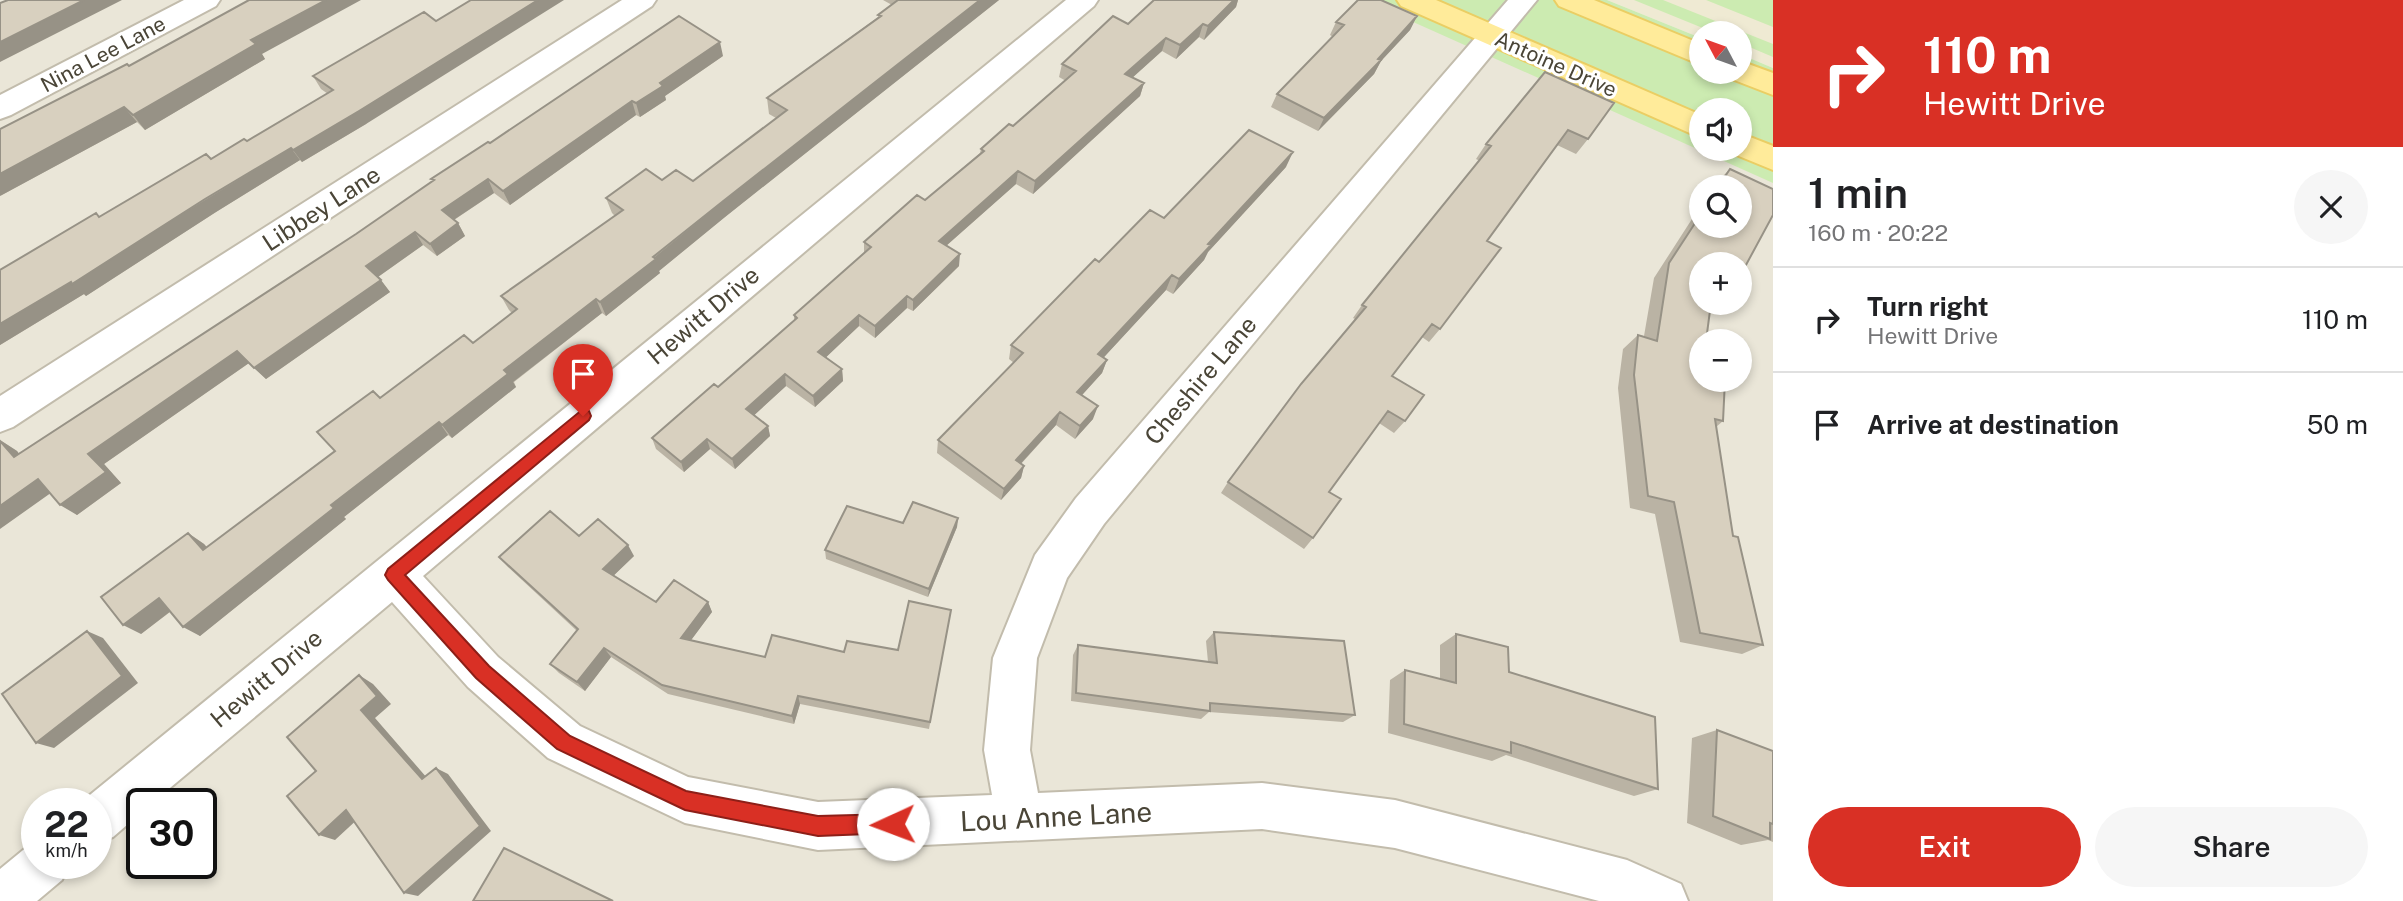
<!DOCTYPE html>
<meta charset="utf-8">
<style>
:root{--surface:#fff;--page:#f6f6f6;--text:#202124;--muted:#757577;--line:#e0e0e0;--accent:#d93025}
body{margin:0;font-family:"Public Sans",sans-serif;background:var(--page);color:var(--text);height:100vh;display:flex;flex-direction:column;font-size:26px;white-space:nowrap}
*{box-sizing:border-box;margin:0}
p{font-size:23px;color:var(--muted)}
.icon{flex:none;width:38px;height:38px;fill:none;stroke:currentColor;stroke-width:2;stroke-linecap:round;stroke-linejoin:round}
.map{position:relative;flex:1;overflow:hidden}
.panel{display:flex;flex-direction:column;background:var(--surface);width:630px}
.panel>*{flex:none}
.banner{background:#d93025;color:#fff;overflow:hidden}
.needle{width:46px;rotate:311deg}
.tools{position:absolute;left:1689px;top:21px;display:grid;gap:14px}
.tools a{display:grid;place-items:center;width:63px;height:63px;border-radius:50%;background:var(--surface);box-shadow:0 4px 10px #0003;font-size:35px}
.speed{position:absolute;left:21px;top:788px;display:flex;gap:14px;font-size:35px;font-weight:700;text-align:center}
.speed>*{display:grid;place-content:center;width:91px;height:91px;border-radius:50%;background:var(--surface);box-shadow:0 4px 10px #0003;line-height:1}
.speed small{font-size:18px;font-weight:400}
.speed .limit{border:4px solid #111;border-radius:10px;background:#fff;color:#111}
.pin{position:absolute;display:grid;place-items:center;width:60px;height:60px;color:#fff;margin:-72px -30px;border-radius:50% 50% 50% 0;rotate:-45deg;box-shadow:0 0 7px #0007}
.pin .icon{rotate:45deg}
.me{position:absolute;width:77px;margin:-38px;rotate:268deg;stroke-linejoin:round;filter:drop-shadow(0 0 5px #0008)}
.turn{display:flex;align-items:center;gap:24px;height:147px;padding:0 35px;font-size:32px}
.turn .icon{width:91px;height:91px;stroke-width:2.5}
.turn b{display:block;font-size:49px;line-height:60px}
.round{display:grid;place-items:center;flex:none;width:74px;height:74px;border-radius:37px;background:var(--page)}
.headline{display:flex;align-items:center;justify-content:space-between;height:119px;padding:0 35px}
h1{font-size:42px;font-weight:600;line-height:52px}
.button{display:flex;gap:14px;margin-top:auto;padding:14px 35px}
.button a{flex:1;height:80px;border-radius:42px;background:var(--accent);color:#fff;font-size:28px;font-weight:600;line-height:80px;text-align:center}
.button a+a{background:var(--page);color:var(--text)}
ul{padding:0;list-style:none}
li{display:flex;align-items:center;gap:21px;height:105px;padding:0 35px;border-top:2px solid var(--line)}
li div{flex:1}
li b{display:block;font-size:26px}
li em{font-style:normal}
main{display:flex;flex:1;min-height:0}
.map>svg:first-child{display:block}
.residential{fill:#eae6d8;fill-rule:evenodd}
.education{fill:#efead3}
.green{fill:#ccebb1;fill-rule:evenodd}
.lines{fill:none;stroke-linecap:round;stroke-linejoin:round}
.minor-casing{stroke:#c2bcac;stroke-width:4}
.major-casing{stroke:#eace64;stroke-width:4}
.minor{fill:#fff;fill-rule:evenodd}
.major{fill:#ffeb9a;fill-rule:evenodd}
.wall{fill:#bab3a4}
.shaded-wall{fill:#979286}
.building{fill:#d8d0bf;stroke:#979286;stroke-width:2}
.route{fill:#d93025;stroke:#8d1f18;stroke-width:2}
.labels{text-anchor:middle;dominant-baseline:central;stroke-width:6;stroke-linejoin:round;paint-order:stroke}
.far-street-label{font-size:21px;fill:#4a4537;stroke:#fff}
.street-label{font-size:24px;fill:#4a4537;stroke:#fff}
.near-street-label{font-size:28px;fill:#4a4537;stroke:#fff}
</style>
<main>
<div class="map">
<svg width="1773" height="901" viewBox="0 0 1773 901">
<rect width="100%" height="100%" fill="#f6f3ea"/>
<path class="residential" d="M0,0h1370l403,181v720h-1773zM1701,187h39v39h-39zM1701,264h39v39h-39zM1701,341h39v39h-39zM37,803h59v60h-59zM142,803h59v60h-59z"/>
<path class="education" d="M1607,0h166v68l-33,-14v-21h-39v5z"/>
<path class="green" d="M1364,0h243l94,38v34h39v-18l33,14v115zM1701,110h39v39h-39z
M1634,0h29l110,44v13l-33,-14v-10h-25z
M1706,0h67v27z"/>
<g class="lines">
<g class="minor-casing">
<path id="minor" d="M184,0h36l-4,6 -205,109 -11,4v-24z
M622,0h34l-4,6 -639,421 -13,5v-36z
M1066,0h32l-4,6 -671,570 75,81 82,69 108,51 130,25 174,-7 -8,-45 9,-92 42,-103 41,-57 432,-498h29l-433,524 -37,54 -30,80 -7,92 8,43 224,-10 133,17 232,60 54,24 7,17h-89l-204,-53 -133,-19 -444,21 -133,-27 -137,-65 -80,-71 -76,-85 -240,201h-10v9l-29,25 -17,6v-40h-16z
M37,842v21h32l-7,17 -25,21h-37v-32l28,-23z"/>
</g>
<g class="major-casing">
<path id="major" d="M1397,0h39l265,115v23l-300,-132z
M1555,0h39l107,44v21l-142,-59z
M1740,61l33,12v22l-44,-17 -3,-6h14z
M1740,133l33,13v24l-44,-18 -2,-3h13z"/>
</g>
<use href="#minor" class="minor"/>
<use href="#major" class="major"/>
</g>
<path class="wall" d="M883,0h116l-274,217 -66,54 1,2 -54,43 -4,-3 -88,69 2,5 -64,51 -4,-3 -104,82 2,2 -146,117 -30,-24 -29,22 47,-101 16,11 3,3 128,-96 45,-53 93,-55 39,-30 -3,-3 -8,-14 114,-80 -3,-3 -6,-15 56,-18 31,1 83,-63 -7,-4 -2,-16 111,-81v-2l14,-10z
M1154,0h84l-2,7 -32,33 -5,-3 -23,22 -14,-8 -30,27 12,5 -4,13 -107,98 -17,-10 -70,62 13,20 -46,45 -6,-3 -32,30 -16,-12 -33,31 16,12 1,12 -28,26 -29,-21 -32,29 14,11 2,10 -35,33 -25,-20 -26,23 -28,-23 -4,-11 66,-51 76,-67v-5l70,-62v-11l61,-42 55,-47 1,-4 32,-23 53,-45 -7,-4 3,-13 66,-40z
M1417,16l-7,14 -29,31 -7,13 -56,57 -47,-24 6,-13 56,-57 -3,-2 6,-13z
M436,21l-70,103 -64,38 -2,-2 -84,52 -130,84 -2,-2 -84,51v-75l211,-111 36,-18 81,-47 -7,-5 -8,-13z
M262,54l3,5 -120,71 -8,-8 -137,74 129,-130z
M723,56l-58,40 1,4 -26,17 -4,-2 -126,90 -16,-12 -40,27 4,3 7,13 -28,20 -14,-11 -45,32 12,15 -124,87 -17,-16 -145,101 17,19 -44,32 -27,-22 -50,-53 17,11 2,3 337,-220 77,-53 -2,-2 59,-36z
M1545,72l43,67 -12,15 -19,-9 -70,96 -47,88 -11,13 -7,-5 -30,39 13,45 -11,12 -15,-10 -50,69 -16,46 -9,11 -83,-56 7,-11 127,-163 -2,-1 9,-13 118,-144 -4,-2 10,-15z
M1286,167l-78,85 -4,8 -31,34 -7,-4 -63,68 4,2 -5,13 -20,22 11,24 -18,20 -19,-14 -35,39 3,2 -3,12 -20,22 -64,-47 1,-13 76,-77 -5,-4 2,-14 88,-83 65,-44z
M1730,169l43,20v26l-33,61v-12h-39v39h10l-5,38h-5v39h24l-2,41 -7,6 17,109 5,1 25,108 -21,9 -62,-12 -25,-128 -25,-6 -12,-120 5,-39 15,-14 6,1 10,-58 47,-73v21h39v-39h-28z
M958,518l-1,9 -29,70 -102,-38 -1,-9z
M579,536l55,20 -21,20 43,26h52l4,10 -21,28 74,17 79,-5 54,-2 53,-40 -22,119 -129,-25 -6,20 -126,-30 -57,-37 -26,34 -26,-18 -9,-9 27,-33 -69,-64 -9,-10z
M1214,632l141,83 -12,7 -134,-10 -8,7 -130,-18 2,-46 5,-10 130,17 -2,-21z
M1456,634l53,38 149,117 -24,7 -128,-41 -14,6 -104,-28 2,-53 15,-10 35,9v-34z
M1717,730l56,21v91l-5,-2 -27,5 -54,-22 5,-85z"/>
<path class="shaded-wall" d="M84,0h38l-122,62v-20z
M326,0h35l-99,54 3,5 -120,71 -12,-15 118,-75z
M538,0h26l-198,124 -64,38 -9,-12z
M980,0h19l-274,217 -66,54 1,2 -54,43 -6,-14 122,-100z
M1234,0h4l-2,7 -32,33 4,-14z
M1417,16l-7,14 -29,31 -7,13 -56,57 6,-13z
M1203,24l-4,13 -23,22 4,-14z
M1166,38l-4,13 -40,36 3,-13z
M720,42l3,14 -58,40 1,4 -26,17 -4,-14 24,-20z
M1144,83l-4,13 -107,98 2,-13z
M632,101l4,14 -126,90 -7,-14z
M124,107l13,15 -137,74v-22z
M291,148l9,12 -84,52 -130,84 -2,-2 -84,51v-21z
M1293,152l-7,15 -78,85 -4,8 -31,34 6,-15 29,-35z
M1018,171l-2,13 -78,69 1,-12z
M488,179l6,14 -45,30 -7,-13z
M458,223l7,13 -28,20 -7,-12z
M415,232l8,13 -48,34 -9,-13z
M960,254l-1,12 -46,45v-11z
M1172,275l-6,15 -72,78 4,-14z
M381,280l9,12 -124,87 -12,-11z
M907,296v12l-32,30v-12z
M596,299l6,14 -89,69 3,5 -64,51 -10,-13 62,-55z
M859,315v11l-39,37 -2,-11z
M237,351l12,12 -145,101 17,19 -44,32 -17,-10 28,-51z
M1107,360l-5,13 -29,32 4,-13z
M842,369l1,12 -28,26 -2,-11z
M785,374l1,12 -37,34 -3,-11z
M1098,406l-5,13 -18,20 5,-13z
M1060,412l-4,13 -43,47 3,-12z
M439,422l9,13 -104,82 2,2 -146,117 -17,-9 148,-122z
M768,426l2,10 -35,33 -3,-10z
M707,439l3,10 -26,23 -3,-10z
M0,440l17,11 13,17 -16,-11z
M1024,466l-3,12 -20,22 3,-11z
M38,479l17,11 -55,39v-23z
M958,518l-1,9 -29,70 1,-8z
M188,533l16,11 14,17 -15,-11z
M628,545l6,11 -25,24 -6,-11z
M159,598l17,9 -35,27 -18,-9z
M708,602l4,10 -26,35 -5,-9z
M87,631l16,7 35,45 -84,65 -18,-5z
M604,648l7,9 -26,34 -8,-9z
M359,675l14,9 18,20 -16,14 59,68 -12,-7 -61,-69z
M798,696l2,8 -6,20 -2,-8z
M436,768l12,6 43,57 -73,65 -14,-3z
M346,810l15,6 -26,24 -16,-5z"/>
<path class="building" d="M8,0h76l-84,42v-39z
M249,0h77l-75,40 5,4 -123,71 -9,-8 -124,67v-45l127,-65 2,2z
M471,0h67l-179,111 -66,39 -2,-2 -86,51 -133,85 -1,-2 -71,42v-54l96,-57 3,4 107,-63 5,5 33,-20 3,2 86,-51 -20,-14 111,-64 12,9z
M898,0h82l-258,202 -69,55 3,2 -56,43 -4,-3 -92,71 4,4 -66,51 -3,-3 -108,83 3,3 -151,119 -24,-29 -36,27 -22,-28 87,-64 15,17 132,-99 -18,-19 56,-41 7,7 84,-63 9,8 44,-34 -16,-13 122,-86 -17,-12 40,-29 16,11 14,-10 17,11 94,-71 -20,-12 114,-82 -3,-1z
M1154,0h80l-26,26 -5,-2 -23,21 -14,-7 -41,36 19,9 -109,98 -17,-10 -79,70 21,13 -47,46 -6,-4 -32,30 -16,-11 -41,37 24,17 -29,27 -28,-22 -39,35 22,17 -36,33 -25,-20 -26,23 -29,-24 62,-54 4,3 79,-69 -3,-3 77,-68 -7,-5 53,-47 8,5 59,-49 -3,-2 28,-25 4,2 63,-55 -14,-7 51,-48 15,8z
M1358,0h23l36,16 -39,43 3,1 -57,58 -47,-24 67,-69 -8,-3z
M679,16l41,26 -60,41 3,3 -27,17 -4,-2 -129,90 -15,-12 -46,31 16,13 -28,21 -15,-12 -49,34 15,14 -127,88 -17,-17 -149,103 18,18 -46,33 -22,-26 -38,27v-65l14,16 342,-223 78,-54 -3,-1 57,-37 2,1z
M1545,72l69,31 -26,36 -20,-9 -81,111 14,7 -61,81 -8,-5 -40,52 32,19 -19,26 -17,-10 -59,81 12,7 -28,39 -85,-56 73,-98 65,-77 -4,-2 129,-159 -5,-2z
M1249,130l44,22 -85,92 3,1 -32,34 -7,-4 -74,79 9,6 -30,32 21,14 -18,20 -20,-14 -44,48 8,6 -20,23 -66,-49 85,-87 -12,-8 84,-86 4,3 51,-52 14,8z
M1730,169l43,20v26l-33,61v-12h-39v39h10l-5,38h-5v39h24l-2,41 -8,-2 18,117 5,1 25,108 -63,-12 -26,-131 -26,-6 -14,-121 4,-40 19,6 12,-78 32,-49v12h39v-39h-22z
M913,502l45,16 -29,71 -104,-39 22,-44 56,17z
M550,511l29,25 19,-17 30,26 -25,24 53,33 18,-22 34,22 -27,36 84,19 7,-22 72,17 3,-11 51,9 11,-49 42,9 -21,112 -132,-26 -6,20 -130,-31 -58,-37 -27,34 -27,-18 28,-35 -79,-72z
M87,631l35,45 -86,67 -34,-49z
M1214,632l130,9 11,74 -145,-12v8l-134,-18 2,-48 139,18z
M1456,634l52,13 1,25 146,45 3,72 -147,-47v11l-107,-29 1,-54 51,13z
M359,675l18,21 -16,14 61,69 14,-11 44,58 -76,67 -58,-83 -27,25 -32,-39 29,-25 -29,-34z
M1717,730l56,21v73l-3,-1v16l-57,-23z
M504,848l109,53h-140z"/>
<path class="route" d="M583,409l6,2 2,5 -2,4 -184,155 84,91 81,70 116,55 132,25 75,-2 7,3 3,7 -3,6 -7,3 -75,3 -133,-26 -128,-61 -81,-71 -88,-98 -3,-5 3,-6z"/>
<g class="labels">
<g class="far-street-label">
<text transform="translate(103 54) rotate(-28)">Nina Lee Lane</text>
<text transform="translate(1556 64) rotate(24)">Antoine Drive</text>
</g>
<g class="street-label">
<text transform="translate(321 208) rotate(-33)">Libbey Lane</text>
<text transform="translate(703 315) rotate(-40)">Hewitt Drive</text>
<text transform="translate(1200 380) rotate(-50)">Cheshire Lane</text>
<text transform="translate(266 678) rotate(-40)">Hewitt Drive</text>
</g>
<g class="near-street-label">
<text transform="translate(1056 816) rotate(-3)">Lou Anne Lane</text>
</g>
</g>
</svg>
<div class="tools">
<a><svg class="needle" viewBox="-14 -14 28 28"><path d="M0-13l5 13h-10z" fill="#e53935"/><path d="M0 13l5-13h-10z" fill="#757577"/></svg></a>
<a><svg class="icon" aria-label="sound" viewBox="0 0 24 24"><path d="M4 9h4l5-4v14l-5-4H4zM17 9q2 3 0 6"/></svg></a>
<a><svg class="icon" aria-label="search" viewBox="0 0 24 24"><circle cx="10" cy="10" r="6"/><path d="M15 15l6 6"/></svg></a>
<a>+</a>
<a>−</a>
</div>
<div class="speed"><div>22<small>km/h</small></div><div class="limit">30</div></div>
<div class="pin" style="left:583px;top:416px;background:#d93025"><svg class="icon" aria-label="arrive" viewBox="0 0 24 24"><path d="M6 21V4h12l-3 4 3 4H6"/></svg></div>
<svg class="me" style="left:893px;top:824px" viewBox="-20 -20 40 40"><circle r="19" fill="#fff"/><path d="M0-13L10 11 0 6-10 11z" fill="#d93025"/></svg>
</div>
<section class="panel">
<div class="banner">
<div class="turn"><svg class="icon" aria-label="right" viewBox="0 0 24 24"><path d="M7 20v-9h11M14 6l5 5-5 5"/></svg><div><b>110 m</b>Hewitt Drive</div></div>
</div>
<div class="headline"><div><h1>1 min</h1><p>160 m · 20:22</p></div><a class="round"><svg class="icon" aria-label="close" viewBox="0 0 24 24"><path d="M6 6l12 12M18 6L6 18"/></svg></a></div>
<ul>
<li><svg class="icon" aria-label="right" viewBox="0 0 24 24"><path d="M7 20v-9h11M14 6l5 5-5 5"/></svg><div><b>Turn right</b><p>Hewitt Drive</p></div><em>110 m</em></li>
<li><svg class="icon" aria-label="arrive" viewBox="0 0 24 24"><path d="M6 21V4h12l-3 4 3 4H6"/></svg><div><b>Arrive at destination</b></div><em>50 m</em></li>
</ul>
<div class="button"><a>Exit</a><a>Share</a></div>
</section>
</main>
